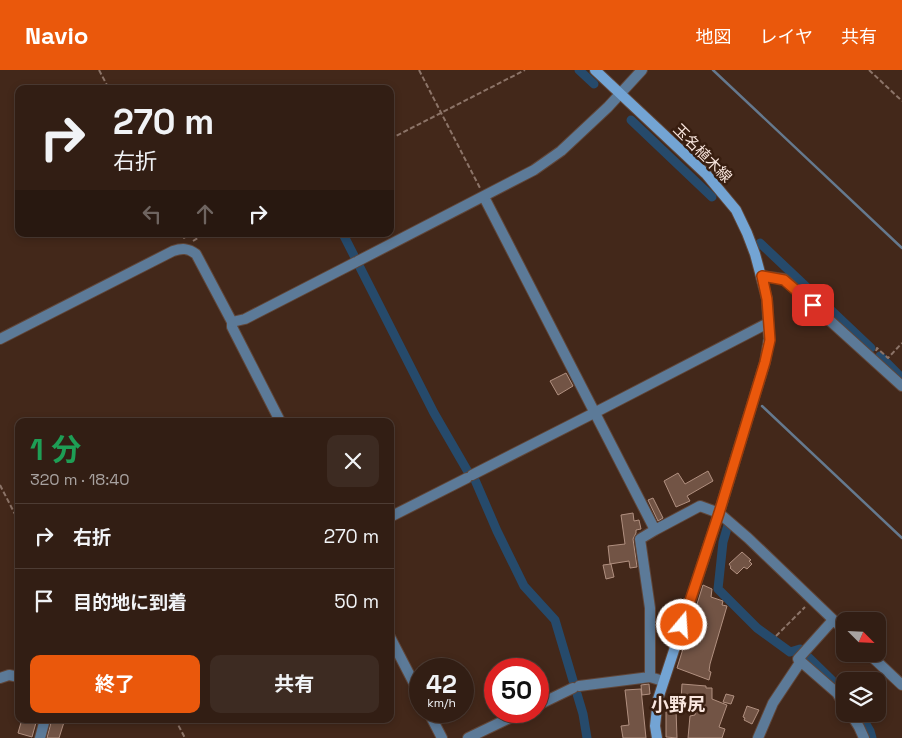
<!DOCTYPE html>
<html lang="ja">
<meta charset="utf-8">
<style>
:root{--surface:#321e14;--page:#3d2b22;--text:#f1f3f6;--muted:#a8a2a0;--line:#4d3c34;--accent:#ea580c}
body{margin:0;font-family:"Space Grotesk","Noto Sans JP",sans-serif;background:var(--page);color:var(--text);height:100vh;display:flex;flex-direction:column;font-size:19px;white-space:nowrap}
*{box-sizing:border-box;margin:0}
p{font-size:16px;color:var(--muted)}
.icon{flex:none;width:28px;height:28px;fill:none;stroke:currentColor;stroke-width:2;stroke-linecap:round;stroke-linejoin:round}
.map{position:relative;flex:1;overflow:hidden}
.details{position:absolute;left:15px;top:348px;width:379px;height:305px;display:flex;flex-direction:column;background:var(--surface);border-radius:10px;box-shadow:0 2px 8px #0003,0 0 0 1px var(--line)}
.details>*{flex:none}
.hud{position:absolute;left:15px;top:15px;width:379px;height:152px;border-radius:10px;box-shadow:0 2px 8px #0003,0 0 0 1px var(--line);background:#321e14;color:var(--text);overflow:hidden}
.needle{width:32px;rotate:114deg}
.buttons{position:absolute;left:836px;top:542px;display:grid;gap:10px}
.buttons a{display:grid;place-items:center;width:50px;height:50px;border-radius:10px;background:var(--surface);box-shadow:0 2px 8px #0003,0 0 0 1px var(--line);font-size:25px}
.speed{position:absolute;left:409px;top:588px;display:flex;gap:10px;font-size:25px;font-weight:700;text-align:center}
.speed>*{display:grid;place-content:center;width:65px;height:65px;border-radius:50%;background:var(--surface);box-shadow:0 2px 8px #0003,0 0 0 1px var(--line);line-height:1}
.speed small{font-size:12px;font-weight:400}
.speed .limit{border:8px solid #d22;background:#fff;color:#111}
.pin{position:absolute;display:grid;place-items:center;width:42px;height:42px;color:#fff;margin:-21px;border-radius:10px;box-shadow:0 2px 8px #0006}
.me{position:absolute;width:55px;margin:-28px;rotate:18deg;stroke-linejoin:round;filter:drop-shadow(0 0 4px #0008)}
.turn{display:flex;align-items:center;gap:18px;height:105px;padding:0 15px;font-size:22px}
.turn .icon{width:65px;height:65px;stroke-width:2.5}
.turn b{display:block;font-size:35px;line-height:42px}
.lanes{display:flex;align-items:center;height:48px;padding:0 15px;background:#0003;justify-content:center;gap:25px;direction:ltr}
.lanes .off{opacity:.35}
.round{display:grid;place-items:center;flex:none;width:52px;height:52px;border-radius:10px;background:var(--page)}
.overview{display:flex;align-items:center;justify-content:space-between;height:85px;padding:0 15px}
h1{font-size:30px;font-weight:700;line-height:38px;color:#1e9e55}
.primary-button{display:flex;gap:10px;margin-top:auto;padding:10px 15px}
.primary-button a{flex:1;height:58px;border-radius:10px;background:var(--accent);color:#fff;font-size:20px;font-weight:700;line-height:58px;text-align:center}
.primary-button a+a{background:var(--page);color:var(--text)}
ul{padding:0;list-style:none}
li{display:flex;align-items:center;gap:15px;height:65px;padding:0 15px;border-top:1px solid var(--line)}
li div{flex:1}
li b{display:block;font-size:19px}
li em{font-style:normal}
header{display:flex;align-items:center;gap:30px;box-sizing:border-box;height:70px;padding:0 25px;background:var(--accent);color:#fff}
header strong{font-size:24px}
nav{display:flex;gap:28px;margin-inline-start:auto;font-size:18px}
.map>svg:first-child{display:block}
.lines{fill:none;stroke-linecap:round;stroke-linejoin:round}
.stream{stroke:#65798e;stroke-width:2.5}
.canal{stroke:#264a6b;stroke-width:9}
.building{fill:#725445;stroke:#b19080}
.minor-casing{stroke:#604639;stroke-width:12}
.tertiary-casing{stroke:#604639;stroke-width:12}
.secondary-casing{stroke:#604639;stroke-width:12}
.path{stroke:#8c7468;stroke-width:2;stroke-dasharray:5 2.5;stroke-linecap:butt}
.minor{stroke:#5c7a98;stroke-width:10}
.tertiary{stroke:#5c7a98;stroke-width:10}
.secondary{stroke:#73a4d4;stroke-width:10}
.route-casing{stroke:#983908;stroke-width:12}
.route{stroke:#ea580c;stroke-width:9}
.labels{text-anchor:middle;dominant-baseline:central;stroke-width:5;stroke-linejoin:round;paint-order:stroke}
.street-label{font-size:15px;fill:#f9e6de;stroke:#381e10}
.quarter-label{font-size:18px;font-weight:bold;fill:#f9e6de;stroke:#381e10}
</style>
<header>
<strong>Navio</strong>
<nav><a>地図</a><a>レイヤ</a><a>共有</a></nav>
</header>
<div class="map">
<svg width="902" height="668" viewBox="0 0 902 668">
<rect width="100%" height="100%" fill="#43281a"/>
<g class="lines">
<path class="stream" d="M713,0l189,178
M762,336l140,132"/>
<path class="canal" d="M579,0l15,14
M631,50l81,77
M343,164l91,179 37,64 4,3 22,51 27,55 31,34 28,94 4,24
M760,173l111,105
M880,286l22,22
M728,455l-5,17 -5,47 39,39 33,24 10,-3 45,44
M860,644l10,17 2,7"/>
</g>
<path class="building" d="M566,303l7,13 -15,9 -8,-14z
M708,401l5,10 -26,15 3,5 -14,6 -12,-26 14,-8 7,11z
M653,428l10,20 -5,3 -10,-21z
M633,443l1,8 5,-1 2,9 -5,1v3l-3,6 4,28 -7,1 -1,-7 -19,3 -2,-18 17,-2 -4,-29z
M742,482l9,8 -2,1 3,3 -5,5 -3,-2 -7,7 -7,-6 1,-1 -2,-3z
M611,494l3,13 -8,2 -3,-14z
M703,515l9,4 -1,8 12,4 -1,4 5,1 -17,58 -1,7 2,1 -2,8 -32,-12z
M649,614l1,10 -8,1 -1,-10z
M682,614l24,2v2h6v11l15,6 -8,22 6,2 -3,9h-34l2,-22 5,-1 2,-14 -16,-1z
M641,619l5,49h-23l-2,-12 8,-1 -4,-35z
M726,624l8,2 -3,8 -8,-2z
M747,636l12,4 -7,14 -8,-4 1,-2 -2,-1z
M667,640h9l1,28 -11,-1v-25z
M22,649h15l-5,18 -14,-4z
M52,649h13l-6,19h-12z"/>
<g class="lines">
<g class="minor-casing">
<path id="minor" d="M484,127l171,333 45,-24 19,7 29,25 97,93
M762,206l22,3 118,107
M232,252v5l48,94
M596,342l172,-89
M472,405l120,-61
M390,447l77,-39
M833,550l-35,39 39,34 8,13
M390,567l30,58
M869,584l33,31
M650,607v-69l-10,-69 15,-9
M0,608l9,-3 10,2
M579,616l71,-9 13,4
M538,635l35,-17
M428,641l14,27
M851,644l8,13 5,11
M40,668l5,-19
M468,668l56,-27
M758,668l15,-35 28,-42"/>
</g>
<g class="tertiary-casing">
<path id="tertiary" d="M358,191l176,-91 27,-19 47,-44 34,-37
M0,269l173,-88c9,-3 15,-3 23,3l36,68 13,-3 111,-57"/>
</g>
<g class="secondary-casing">
<path id="secondary" d="M595,0l111,104 30,36 11,23 8,21 12,45 2,40 -4,23 -46,151 -61,186 -3,27 2,12"/>
</g>
<path class="path" d="M99,0l10,19
M419,0l61,118
M869,0l33,31
M390,69l135,-69
M183,164l2,7
M193,171l11,-7
M876,281l1,-3 11,10 14,-15
M0,415l19,37
M776,566l29,-29
M175,649l10,19"/>
<use href="#minor" class="minor"/>
<use href="#tertiary" class="tertiary"/>
<use href="#secondary" class="secondary"/>
</g>
<g class="lines">
<g class="route-casing">
<path id="route" d="M682,555l37,-112 46,-151 5,-22 -3,-41 -5,-23 22,4 29,25"/>
</g>
<use href="#route" class="route"/>
</g>
<g class="labels">
<g class="street-label">
<text transform="translate(703 83) rotate(45)">玉名植木線</text>
</g>
<g class="quarter-label">
<text x="678" y="634">小野尻</text>
</g>
</g>
</svg>
<div class="buttons">
<a><svg class="needle" viewBox="-14 -14 28 28"><path d="M0-13l5 13h-10z" fill="#e53935"/><path d="M0 13l5-13h-10z" fill="#a8a2a0"/></svg></a>
<a><svg class="icon" aria-label="layers" viewBox="0 0 24 24"><path d="M12 4l9 5-9 5-9-5zM3 14l9 5 9-5"/></svg></a>
</div>
<div class="speed"><div>42<small>km/h</small></div><div class="limit">50</div></div>
<div class="pin" style="left:813px;top:235px;background:#d93025"><svg class="icon" aria-label="arrive" viewBox="0 0 24 24"><path d="M6 21V4h12l-3 4 3 4H6"/></svg></div>
<svg class="me" style="left:682px;top:555px" viewBox="-20 -20 40 40"><circle r="17" fill="#ea580c" stroke="#fff" stroke-width="3"/><path d="M0-11L8 9 0 5-8 9z" fill="#fff"/></svg>
<div class="hud">
<div class="turn"><svg class="icon" aria-label="right" viewBox="0 0 24 24"><path d="M7 20v-9h11M14 6l5 5-5 5"/></svg><div><b>270 m</b>右折</div></div>
<div class="lanes"><svg class="icon off" aria-label="left" viewBox="0 0 24 24"><path d="M17 20v-9H6M10 6l-5 5 5 5"/></svg><svg class="icon off" aria-label="ahead" viewBox="0 0 24 24"><path d="M12 20V5M6 11l6-6 6 6"/></svg><svg class="icon" aria-label="right" viewBox="0 0 24 24"><path d="M7 20v-9h11M14 6l5 5-5 5"/></svg></div>
</div>
<section class="details">
<div class="overview"><div><h1>1 分</h1><p>320 m · 18:40</p></div><a class="round"><svg class="icon" aria-label="close" viewBox="0 0 24 24"><path d="M6 6l12 12M18 6L6 18"/></svg></a></div>
<ul>
<li><svg class="icon" aria-label="right" viewBox="0 0 24 24"><path d="M7 20v-9h11M14 6l5 5-5 5"/></svg><div><b>右折</b></div><em>270 m</em></li>
<li><svg class="icon" aria-label="arrive" viewBox="0 0 24 24"><path d="M6 21V4h12l-3 4 3 4H6"/></svg><div><b>目的地に到着</b></div><em>50 m</em></li>
</ul>
<div class="primary-button"><a>終了</a><a>共有</a></div>
</section>
</div>
